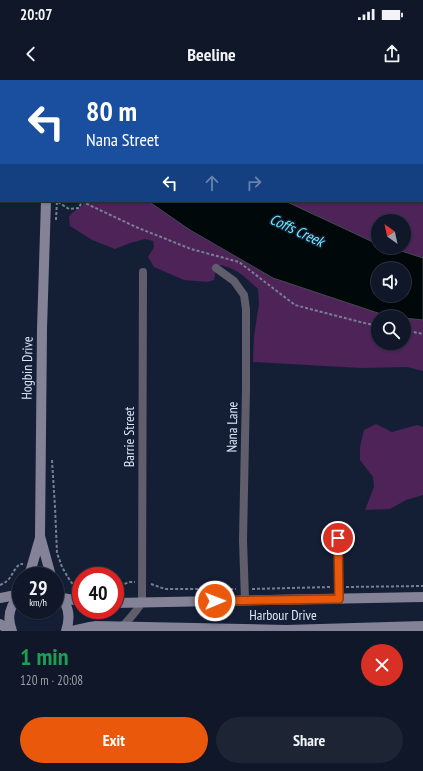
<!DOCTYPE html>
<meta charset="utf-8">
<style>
:root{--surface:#0f1728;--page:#1d2434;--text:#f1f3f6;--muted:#9b9fa8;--line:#2f3645;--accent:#ea580c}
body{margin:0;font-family:"PT Sans Narrow",sans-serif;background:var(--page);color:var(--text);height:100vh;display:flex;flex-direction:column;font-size:15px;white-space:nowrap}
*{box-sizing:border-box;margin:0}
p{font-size:13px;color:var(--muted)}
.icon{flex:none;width:22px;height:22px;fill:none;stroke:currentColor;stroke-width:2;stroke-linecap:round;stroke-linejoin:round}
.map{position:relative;height:551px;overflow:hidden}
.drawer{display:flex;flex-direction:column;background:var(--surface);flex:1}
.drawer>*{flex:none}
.guide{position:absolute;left:0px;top:0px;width:423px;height:122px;box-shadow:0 1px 3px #0004,0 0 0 1px var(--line);background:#1a4fa0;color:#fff;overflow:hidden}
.needle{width:26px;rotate:327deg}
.fabs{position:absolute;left:371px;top:134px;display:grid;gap:8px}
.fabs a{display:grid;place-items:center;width:40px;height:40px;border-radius:50%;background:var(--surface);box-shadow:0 1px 3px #0004,0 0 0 1px var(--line);font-size:20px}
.speed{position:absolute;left:12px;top:487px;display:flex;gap:8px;font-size:20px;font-weight:700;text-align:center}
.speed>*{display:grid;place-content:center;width:52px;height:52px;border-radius:50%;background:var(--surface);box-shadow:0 1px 3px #0004,0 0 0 1px var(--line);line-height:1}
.speed small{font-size:10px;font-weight:400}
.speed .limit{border:6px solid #d22;background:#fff;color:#111}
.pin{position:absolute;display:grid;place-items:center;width:34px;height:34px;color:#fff;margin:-17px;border:2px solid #fff;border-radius:50%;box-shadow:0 1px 4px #0007}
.me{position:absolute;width:44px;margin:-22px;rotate:89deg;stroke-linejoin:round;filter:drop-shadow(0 0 3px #0008)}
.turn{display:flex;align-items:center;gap:14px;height:84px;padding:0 20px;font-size:18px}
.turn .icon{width:52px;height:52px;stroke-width:2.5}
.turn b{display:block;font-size:28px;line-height:34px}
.lanes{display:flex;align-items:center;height:38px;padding:0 20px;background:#0003;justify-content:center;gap:20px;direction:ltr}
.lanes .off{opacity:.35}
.round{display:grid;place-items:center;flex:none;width:42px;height:42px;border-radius:21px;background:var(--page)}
.head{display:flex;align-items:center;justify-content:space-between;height:68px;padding:0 20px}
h1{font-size:24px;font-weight:800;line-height:30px;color:#1e9e55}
.action{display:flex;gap:8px;margin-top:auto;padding:8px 20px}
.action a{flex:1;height:46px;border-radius:24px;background:var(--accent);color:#fff;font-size:16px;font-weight:800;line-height:46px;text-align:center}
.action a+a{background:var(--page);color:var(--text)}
.status{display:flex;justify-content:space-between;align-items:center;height:28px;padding:0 20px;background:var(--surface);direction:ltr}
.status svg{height:11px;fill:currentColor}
header{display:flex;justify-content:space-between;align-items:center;height:52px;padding:0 20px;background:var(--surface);font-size:18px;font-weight:800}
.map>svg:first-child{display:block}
.green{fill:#4d2358}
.water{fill:#00080a;stroke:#424b51;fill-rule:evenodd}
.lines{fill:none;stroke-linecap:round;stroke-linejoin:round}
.path{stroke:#768094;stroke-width:2;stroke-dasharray:3 2;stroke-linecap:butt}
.street{stroke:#605e6c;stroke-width:8}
.secondary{stroke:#848297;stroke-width:10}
.route-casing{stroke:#983908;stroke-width:10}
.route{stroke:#ea580c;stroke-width:7}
.labels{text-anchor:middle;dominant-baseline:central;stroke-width:3;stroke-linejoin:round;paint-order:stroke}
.street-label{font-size:14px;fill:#dde6f6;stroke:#141f36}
.water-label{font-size:15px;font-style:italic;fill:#6debfb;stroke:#141f36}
</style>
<div class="status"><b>20:07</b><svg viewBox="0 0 49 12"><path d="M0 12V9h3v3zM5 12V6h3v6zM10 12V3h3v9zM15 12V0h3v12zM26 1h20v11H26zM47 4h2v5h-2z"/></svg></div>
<header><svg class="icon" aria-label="back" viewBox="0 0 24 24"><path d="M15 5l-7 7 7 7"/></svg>Beeline<svg class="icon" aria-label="share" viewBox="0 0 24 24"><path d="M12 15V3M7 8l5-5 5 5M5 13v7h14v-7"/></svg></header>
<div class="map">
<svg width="423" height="551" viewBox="0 0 423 551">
<rect width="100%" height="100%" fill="#141f36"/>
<path class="green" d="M0,0h423v178l-34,-11h15v-26h-26v23l-5,-2 -88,-41h137v-120h-421z
M83,121h65l42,29 83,48 114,38 5,1h-14v26h26v-25l19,2v51l-16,-4 -46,1 -108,-6 1,-26 5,-32 -1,-15c-12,-11 -23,-23 -41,-24l-3,15 -6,2 -24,-2 -30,-13 -6,-10 6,-10 -1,-6 -8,-2 -15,4 -15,6 -23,-9 -22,-14 -1,-9 3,-4 11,-8z
M376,344l16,8 25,-7 6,2v68l-17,5 -16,9 -25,1 9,-23 -1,-10 -13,-17v-13l4,-17z"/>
<path class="water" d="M148,121h137l88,41 5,2v3h11l34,11v62l-19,-2v-1l-17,-1 -114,-38 -83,-48zM378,189h26v26h-26z"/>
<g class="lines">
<path class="path" d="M238,0l3,1
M422,43h1
M0,72h1
M82,121l5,3 49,23 55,22 48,13 56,43 65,17 18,4
M58,122l11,7 10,-1 3,-7
M56,140l1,-19
M404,250l19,4
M52,380l3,47 2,46 5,14 7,12 8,11h3
M151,504l14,5h71
M0,505c13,-5 11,-14 20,-21h3
M115,507l15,-5h5
M346,507l77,-1
M252,509l78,-2
M90,538v-8"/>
<path class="street" d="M216,188l18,13 10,14 2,14v80l-3,151 2,60
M338,458l1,61
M127,549l-4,-3c7,-8 14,-15 19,-24l1,-330"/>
<path class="secondary" d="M51,1v-1
M46,121l-4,128 -2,207 11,40
M29,496l11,-38
M55,513c14,9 16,23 11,38
M0,518l21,-4
M62,518l19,3
M115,523l308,-6
M0,544l11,7
M12,551c-6,-15 -2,-26 9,-37
M72,551l18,-4 6,-1 190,4 137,-4"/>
</g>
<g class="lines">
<g class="route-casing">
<path id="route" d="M215,521l124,-2 -1,-61"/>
</g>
<use href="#route" class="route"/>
</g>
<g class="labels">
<g class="street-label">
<text transform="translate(27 288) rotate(-89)">Hogbin Drive</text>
<text transform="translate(232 347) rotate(-89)">Nana Lane</text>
<text transform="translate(129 357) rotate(-90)">Barrie Street</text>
<text x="283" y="535">Harbour Drive</text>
</g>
<g class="water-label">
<text transform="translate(297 150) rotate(25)">Coffs Creek</text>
</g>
</g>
</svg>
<div class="fabs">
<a><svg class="needle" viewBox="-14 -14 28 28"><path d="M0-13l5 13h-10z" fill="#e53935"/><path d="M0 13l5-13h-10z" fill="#9b9fa8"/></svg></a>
<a><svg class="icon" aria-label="sound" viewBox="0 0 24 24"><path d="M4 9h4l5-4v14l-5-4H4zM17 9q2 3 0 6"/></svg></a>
<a><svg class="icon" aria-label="search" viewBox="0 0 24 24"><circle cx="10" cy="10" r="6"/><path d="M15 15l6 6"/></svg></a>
</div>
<div class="speed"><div>29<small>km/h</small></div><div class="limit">40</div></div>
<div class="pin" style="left:338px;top:458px;background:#d93025"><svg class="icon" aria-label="arrive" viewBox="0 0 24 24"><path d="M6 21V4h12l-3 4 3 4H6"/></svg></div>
<svg class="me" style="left:215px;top:521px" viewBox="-20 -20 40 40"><circle r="17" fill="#ea580c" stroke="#fff" stroke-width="3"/><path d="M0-11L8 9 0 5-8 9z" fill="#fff"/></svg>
<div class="guide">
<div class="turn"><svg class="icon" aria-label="left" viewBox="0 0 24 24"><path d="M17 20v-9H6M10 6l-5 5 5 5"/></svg><div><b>80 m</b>Nana Street</div></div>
<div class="lanes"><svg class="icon" aria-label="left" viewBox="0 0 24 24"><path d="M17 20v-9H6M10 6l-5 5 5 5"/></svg><svg class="icon off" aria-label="ahead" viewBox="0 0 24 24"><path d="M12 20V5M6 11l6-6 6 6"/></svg><svg class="icon off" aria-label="right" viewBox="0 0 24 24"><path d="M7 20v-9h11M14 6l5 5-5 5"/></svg></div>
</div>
</div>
<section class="drawer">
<div class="head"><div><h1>1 min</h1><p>120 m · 20:08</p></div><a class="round" style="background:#d93025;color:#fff"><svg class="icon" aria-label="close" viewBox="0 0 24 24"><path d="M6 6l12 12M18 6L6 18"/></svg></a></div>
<div class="action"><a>Exit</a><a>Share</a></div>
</section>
